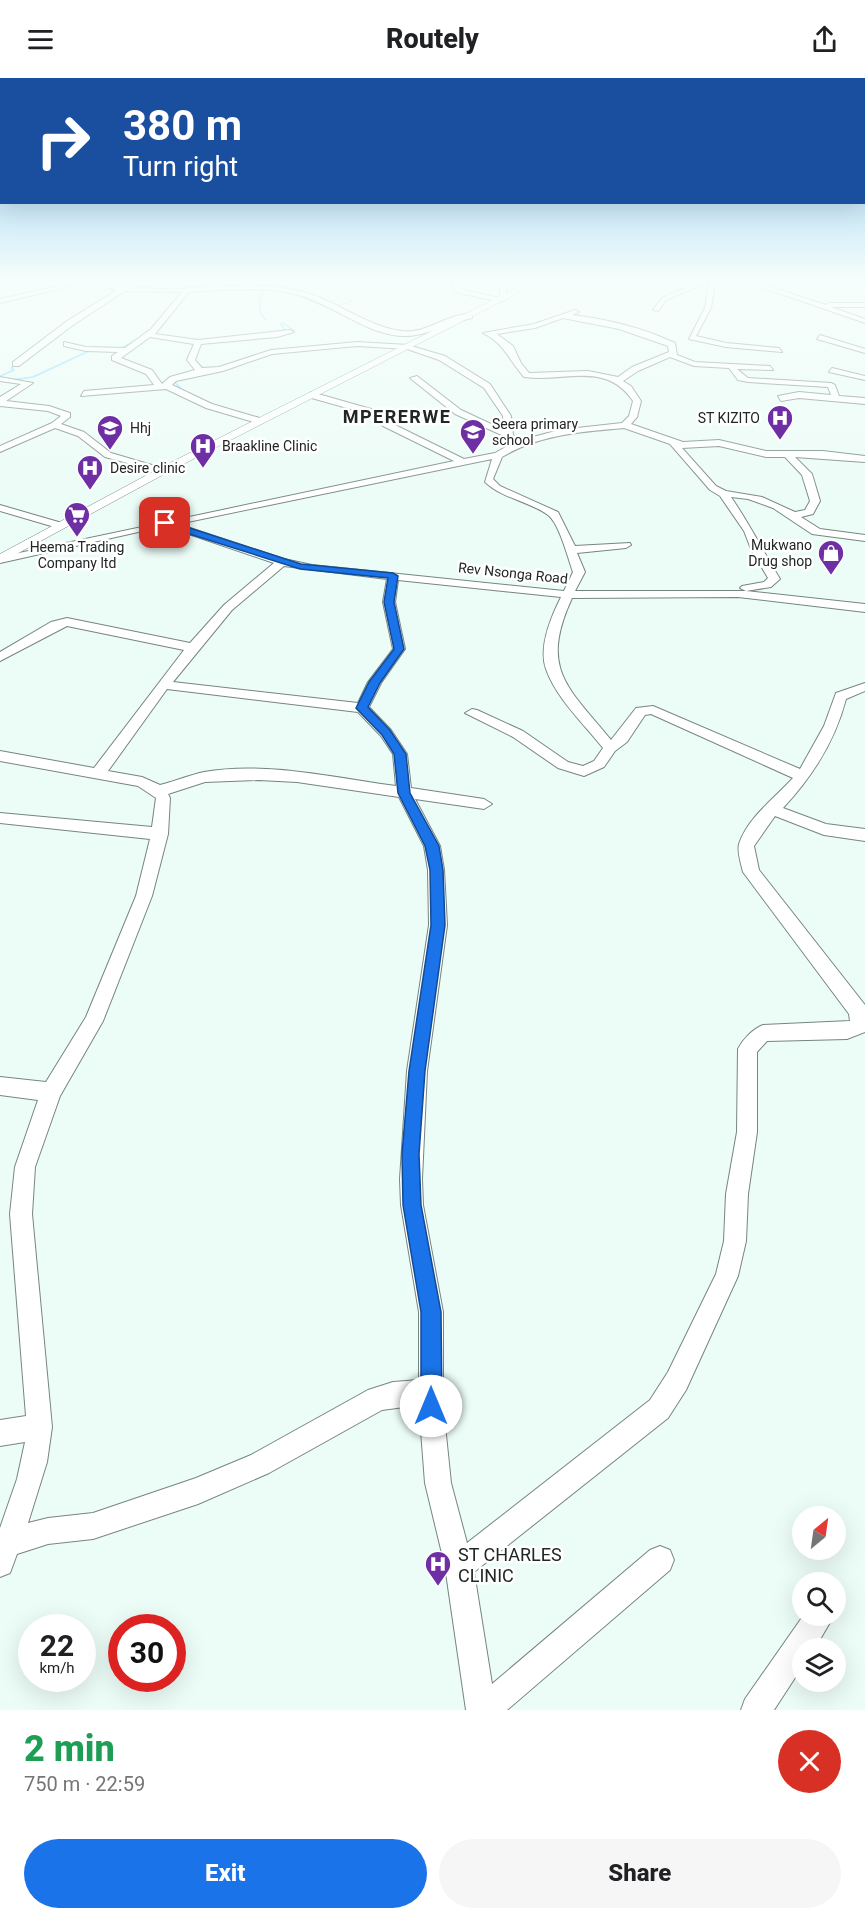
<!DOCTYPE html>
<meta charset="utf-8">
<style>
:root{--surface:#fff;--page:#f6f6f6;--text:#202124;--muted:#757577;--accent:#1a73e8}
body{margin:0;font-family:Roboto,sans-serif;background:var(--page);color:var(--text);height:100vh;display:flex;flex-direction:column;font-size:22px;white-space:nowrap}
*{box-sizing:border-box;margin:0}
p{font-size:20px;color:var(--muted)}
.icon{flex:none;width:33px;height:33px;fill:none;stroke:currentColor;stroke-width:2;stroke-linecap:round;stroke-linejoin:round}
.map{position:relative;height:1632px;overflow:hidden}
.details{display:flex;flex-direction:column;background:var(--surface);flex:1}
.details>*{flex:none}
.top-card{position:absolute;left:0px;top:0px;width:866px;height:126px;box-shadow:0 6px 24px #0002;background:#1a4fa0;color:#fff;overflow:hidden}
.needle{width:39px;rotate:29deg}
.fabs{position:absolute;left:792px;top:1428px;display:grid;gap:12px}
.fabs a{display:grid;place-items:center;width:54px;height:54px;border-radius:50%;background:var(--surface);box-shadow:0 6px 24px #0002;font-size:30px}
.speed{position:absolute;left:18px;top:1536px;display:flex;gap:12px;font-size:30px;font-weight:700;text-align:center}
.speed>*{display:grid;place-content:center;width:78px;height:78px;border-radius:50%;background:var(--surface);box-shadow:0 6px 24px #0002;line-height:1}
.speed small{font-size:15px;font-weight:400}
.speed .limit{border:9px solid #d22;background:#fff;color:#111}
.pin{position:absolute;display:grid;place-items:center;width:51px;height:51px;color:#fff;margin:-26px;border-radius:12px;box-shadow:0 3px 9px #0006}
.me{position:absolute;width:66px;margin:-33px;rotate:0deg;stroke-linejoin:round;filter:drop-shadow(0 0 4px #0008)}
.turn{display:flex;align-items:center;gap:21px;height:126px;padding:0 24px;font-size:27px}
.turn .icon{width:78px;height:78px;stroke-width:2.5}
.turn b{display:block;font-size:42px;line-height:51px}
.round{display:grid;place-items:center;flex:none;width:63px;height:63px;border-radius:32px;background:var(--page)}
.overview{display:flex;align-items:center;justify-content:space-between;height:102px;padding:0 24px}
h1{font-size:36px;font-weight:800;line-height:45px;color:#1e9e55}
.action{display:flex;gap:12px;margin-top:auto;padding:12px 24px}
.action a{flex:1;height:69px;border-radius:36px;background:var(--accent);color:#fff;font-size:24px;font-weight:800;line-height:69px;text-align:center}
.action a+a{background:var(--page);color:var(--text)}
header{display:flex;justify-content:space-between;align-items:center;height:78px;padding:0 24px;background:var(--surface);font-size:27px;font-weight:800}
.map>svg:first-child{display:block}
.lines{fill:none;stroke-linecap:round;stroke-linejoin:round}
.stream{stroke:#81dafe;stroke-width:1.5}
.minor-casing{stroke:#778581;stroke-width:2}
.major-casing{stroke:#778581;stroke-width:1}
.minor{fill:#fff;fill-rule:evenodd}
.major{fill:#fff;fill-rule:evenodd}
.route{fill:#1a73e8;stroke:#114b97;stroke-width:1.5}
.labels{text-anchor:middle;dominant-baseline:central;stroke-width:5;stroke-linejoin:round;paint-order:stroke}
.far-poi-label{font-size:14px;fill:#202624;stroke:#fff;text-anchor:start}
.far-street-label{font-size:14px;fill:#202624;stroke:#fff}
.far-district-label{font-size:18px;font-weight:bold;letter-spacing:1.5px;fill:#202624;stroke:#fff}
.near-poi-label{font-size:18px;fill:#202624;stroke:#fff;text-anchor:start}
</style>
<header><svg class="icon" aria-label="menu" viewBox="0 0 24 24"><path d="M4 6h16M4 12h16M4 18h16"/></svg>Routely<svg class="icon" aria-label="share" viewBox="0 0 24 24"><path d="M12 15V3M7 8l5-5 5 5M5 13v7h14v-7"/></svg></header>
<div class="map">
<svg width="865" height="1632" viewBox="0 0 865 1632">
<rect width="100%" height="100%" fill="#ecfcf7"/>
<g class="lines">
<path class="stream" d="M70,208l18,-3 26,8 61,1
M241,209l9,-5
M194,210l2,-6
M227,212h44
M264,212l-4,10v13l6,7
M293,215l35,15
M336,228l16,-5
M338,228l10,5
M280,245l6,8 -5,2
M283,245l10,7
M164,260l29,6
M119,271l18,-9
M0,298l14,-6 -3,-2 7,-5
M12,302l21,-3 58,-27
M173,302l8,9"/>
<g class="minor-casing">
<path id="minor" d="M76,204h12l-88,21v-4z
M90,204c24,0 48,7 72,7 46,0 92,-9 137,2 36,8 66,35 102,40 24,4 46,-18 71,-17v4c-22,4 -44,18 -67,18 -37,0 -71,-31 -106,-41 -35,-10 -74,-5 -110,-3l-34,42 43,6 92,-10 4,2 -17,5 -76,7 -6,16 7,8 17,-1 52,-17 86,-8 51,3 37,11 45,28 21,32 2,19 5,6 41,-11 63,-7 7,-7 4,-15c-28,-41 -69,-18 -109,-24 -16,-18 -19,-33 -41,-44l51,-9 41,-14 4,2 -7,3c35,4 71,13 103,28l2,12 18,7 75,4 3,4 -36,-1 11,9 83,5 4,2 4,11 26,2v6l-66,-6 -18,3 -3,-5 21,-4 32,3 -3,-8 -80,-5 -10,-2 -9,-12 -35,-2 -24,-9 -32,14 -15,10 8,5 10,15 -4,16 -6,7 52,18 36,-2 47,11h57l42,5v6l-70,-5 17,17 8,27 -7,13 -12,3 19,12 45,6v6l-53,-7 -39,-26 -25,-9 -17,-2c18,26 32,54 49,82l-9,8 -25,4 119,13v8l-127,-15 -166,1c-33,72 -4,89 39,142l25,-32 17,-2 147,63 24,-43 12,-33 29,-10v8l-19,8c-11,42 -33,77 -63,109l43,16 39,5v12l-41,-6 -49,-19 -21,30 5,24 106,135v27l-18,7 -80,2 -10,11v80l-9,62 -2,47 -8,35 -52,114 -18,28 -194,154 18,112 158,-134 10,-4 10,4 4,10 -4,10 -163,140h-41l-21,-144 -20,-83 -6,-78 -37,5 -113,63 -71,31 -105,35 -45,5 -31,10 -7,19 -10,4v-49l17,-49 8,-37 -25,4v-26l26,-4 -16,-202 5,-47 23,-67 -38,-5v-18l46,5 40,-65 50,-121 14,-57 -150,-16v-10l152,14 4,-29 -18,-12 -138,-25v-10l94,17 90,-118 -117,-24 -67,35v-9l51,-30 16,-4 123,25 34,-38 50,-42 -109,-37 -165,37v-6l454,-96 -71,-35 -11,-11 -64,-18 3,-5 67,19 11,11 75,37 31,-6 16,-9 -5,-7 -51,-23 -45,-36 7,-2 44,34 43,20 -1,-14 -19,-28 -45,-28 -32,-11 -50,-3 -85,8 -49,17 -47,10 -4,4 40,19 51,15 1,2 -4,3 -54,-16 -40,-19 -85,7 3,-5 70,-6 -8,-11 -34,-14v-4l6,-4 -32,-1 -22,-5v-4l22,5 39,1 26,-19 31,-37 -57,-1 -52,34 -54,41h-6v-4l54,-41 50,-31zM563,240l56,11 49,17 1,6 -37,15 -14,10 -30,-6 -59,2 -8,-10 -8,-17 -16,-12 38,-6zM150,259l44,7 -7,16 8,10 -25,7 -8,7 -10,-14 -31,-12zM624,350l46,16 40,46 10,6 24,35 7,18 17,29 -4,4 -22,4 -2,2 6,3h-171l10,-19 -8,-19 49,-5 5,-3 -1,-2 -55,3 -17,-34 -58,-26 -7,-7 9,-22c38,-23 80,-25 122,-29zM719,368l47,11h19l17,18 8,26 -5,9 -10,2 -33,-15 -36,-6 -10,-5 -34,-38zM492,381l-7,23c18,17 44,19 63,33 11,8 20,43 25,57l-9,19 -252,-26 -28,-6 -106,-35zM284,488l103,13 -4,23 10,47 -25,33 -10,21 -185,-21 59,-72zM398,502l163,17c-10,20 -23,50 -15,72 10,29 38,55 57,79l-9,13 -11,5 -15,-4 -45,-31 -46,-21 -5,-1 -7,4 48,24 45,31 26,8 20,-9 11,-16 12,-9 18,-27 6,-1 142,64c-18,20 -45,39 -54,66 -2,7 2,20 4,28l106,142 1,7 -87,4c-10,4 -20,14 -25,24l-1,83 -11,62 -2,47 -8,33 -48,98 -18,28 -183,143 -16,-60 -8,-77v-94l-20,-107 -1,-26 5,-108 20,-146 -3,-55 -4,-24 -25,-47 69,10 8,-5 -8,-5 -73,-11 -4,-34 -16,-24 -22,-23 12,-24 24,-34 -10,-47zM167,611l191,23 23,24 12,18 3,32c-60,-8 -131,-25 -192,-14 -14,3 -29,9 -44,13l-18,-8 -34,-6zM259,702l38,2 102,15 25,49 4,24 1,55 -22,146 -7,108 1,26 18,107v68l-26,2 -25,8 -117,65 -55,23 -103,35 -45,5 -20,5 19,-61 5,-35 -20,-213 3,-47 25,-71 43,-75 49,-125 16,-62 2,-36 -2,-4 37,-12z
M452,204h6l5,8 37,8v-16h6v17l-5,3 -42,-9 -5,-3z
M699,204h9l-42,18 -8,11 -5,-1 9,-12z
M709,204h6l-4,26 -15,28 30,7 53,5 3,4 -56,-5 -37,-8 16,-31z
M747,204h9l70,23 3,-2h36v4h-34l34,12v4z
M861,204h4v3z
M820,257l45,14v4l-48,-14z
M832,290l33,8v4l-36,-8z
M0,299l33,6 -27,18 43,5 21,7v4l-9,7 23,8 27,21 58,17 -5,3 -59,-16 -27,-21 -23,-8 -55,24v-6l52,-23 9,-7 -13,-5 -48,-5v-9l21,-13 -21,-3z
M0,427l62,18 1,2 -5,3 -58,-17z
M803,1538h28l1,3 -17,29h-13v19l-28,43h-33l4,-11z"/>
</g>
<g class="major-casing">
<path id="major" d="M529,204h10l-371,190 -168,91v-9l160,-86z"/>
</g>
<use href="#minor" class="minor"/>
<use href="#major" class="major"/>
</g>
<linearGradient id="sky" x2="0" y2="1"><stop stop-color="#7fc3f1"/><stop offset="0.47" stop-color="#f6fefb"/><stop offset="1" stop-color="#f6fefb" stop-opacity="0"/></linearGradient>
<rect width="865" height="432" fill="url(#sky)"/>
<path class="route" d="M165,442l136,44 92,9 5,3 -4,26 10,47 -24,34 -12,24 22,23 16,24 4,39 29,53 4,24 2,55 -20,146 -6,83 2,51 20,107 1,94 -3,7 -8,3 -7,-3 -3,-7v-94l-18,-107 -1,-51 7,-83 22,-146 -1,-55 -5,-24 -27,-53 -4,-39 -12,-19 -26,-27 13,-26 25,-33 -10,-47 4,-24 -88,-9 -139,-44z"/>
<defs>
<g id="hospital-pin" transform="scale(1.35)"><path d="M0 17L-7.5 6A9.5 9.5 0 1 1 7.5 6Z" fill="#6f2fa4" stroke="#fff"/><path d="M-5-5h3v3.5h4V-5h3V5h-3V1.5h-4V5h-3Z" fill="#fff"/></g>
<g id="school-pin" transform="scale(1.35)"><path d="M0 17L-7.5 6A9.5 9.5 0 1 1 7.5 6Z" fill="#6f2fa4" stroke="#fff"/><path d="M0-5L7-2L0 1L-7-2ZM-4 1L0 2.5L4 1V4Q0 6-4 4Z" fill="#fff"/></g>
<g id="supermarket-pin" transform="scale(1.35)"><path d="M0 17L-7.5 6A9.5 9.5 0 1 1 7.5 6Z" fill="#6f2fa4" stroke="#fff"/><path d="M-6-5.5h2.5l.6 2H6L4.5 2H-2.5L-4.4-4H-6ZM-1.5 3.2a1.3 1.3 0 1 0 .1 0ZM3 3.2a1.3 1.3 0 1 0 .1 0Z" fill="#fff"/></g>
<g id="shop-pin" transform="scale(1.35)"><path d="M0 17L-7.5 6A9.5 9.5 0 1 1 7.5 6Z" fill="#6f2fa4" stroke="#fff"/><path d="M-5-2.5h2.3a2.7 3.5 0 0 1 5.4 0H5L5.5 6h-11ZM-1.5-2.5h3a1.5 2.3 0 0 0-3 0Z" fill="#fff"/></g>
</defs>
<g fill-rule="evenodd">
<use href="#hospital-pin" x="780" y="340"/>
<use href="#school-pin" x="110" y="350"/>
<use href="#school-pin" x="473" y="354"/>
<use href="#hospital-pin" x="203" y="368"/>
<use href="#hospital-pin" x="90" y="390"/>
<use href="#supermarket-pin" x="77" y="437"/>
<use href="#shop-pin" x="831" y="475"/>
<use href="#hospital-pin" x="438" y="1486"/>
</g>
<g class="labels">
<g class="far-poi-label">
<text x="760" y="340" text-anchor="end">ST KIZITO</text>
<text x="492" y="346">Seera primary<tspan x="492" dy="16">school</tspan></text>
<text x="130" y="350">Hhj</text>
<text x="222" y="368">Braakline Clinic</text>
<text x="110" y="390">Desire clinic</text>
<text x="812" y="467" text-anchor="end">Mukwano<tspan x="812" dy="16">Drug shop</tspan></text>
<text x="77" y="469" text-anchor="middle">Heema Trading<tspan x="77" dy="16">Company ltd</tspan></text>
</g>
<g class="far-street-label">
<text transform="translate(513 495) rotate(6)">Rev Nsonga Road</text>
</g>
<g class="far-district-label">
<text x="397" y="338">MPERERWE</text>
</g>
<g class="near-poi-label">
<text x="458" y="1476">ST CHARLES<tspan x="458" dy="21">CLINIC</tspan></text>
</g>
</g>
</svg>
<div class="fabs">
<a><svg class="needle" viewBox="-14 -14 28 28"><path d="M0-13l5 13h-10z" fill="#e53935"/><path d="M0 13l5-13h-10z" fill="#757577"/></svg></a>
<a><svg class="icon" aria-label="search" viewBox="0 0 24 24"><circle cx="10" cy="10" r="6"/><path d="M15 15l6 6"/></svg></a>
<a><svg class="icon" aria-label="layers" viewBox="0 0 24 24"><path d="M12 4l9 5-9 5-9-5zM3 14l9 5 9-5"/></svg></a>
</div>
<div class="speed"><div>22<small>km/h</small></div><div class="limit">30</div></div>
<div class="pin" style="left:165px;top:445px;background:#d93025"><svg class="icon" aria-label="arrive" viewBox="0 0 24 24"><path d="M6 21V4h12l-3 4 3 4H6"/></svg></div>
<svg class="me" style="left:431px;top:1328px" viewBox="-20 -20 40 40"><circle r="19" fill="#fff"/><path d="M0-13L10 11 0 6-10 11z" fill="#1a73e8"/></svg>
<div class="top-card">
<div class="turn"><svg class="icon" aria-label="right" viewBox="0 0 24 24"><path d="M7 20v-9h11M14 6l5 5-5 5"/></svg><div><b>380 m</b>Turn right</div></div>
</div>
</div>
<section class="details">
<div class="overview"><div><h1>2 min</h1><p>750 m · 22:59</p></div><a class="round" style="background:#d93025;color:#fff"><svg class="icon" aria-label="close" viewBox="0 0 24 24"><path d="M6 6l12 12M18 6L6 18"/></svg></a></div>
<div class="action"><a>Exit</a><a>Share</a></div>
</section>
